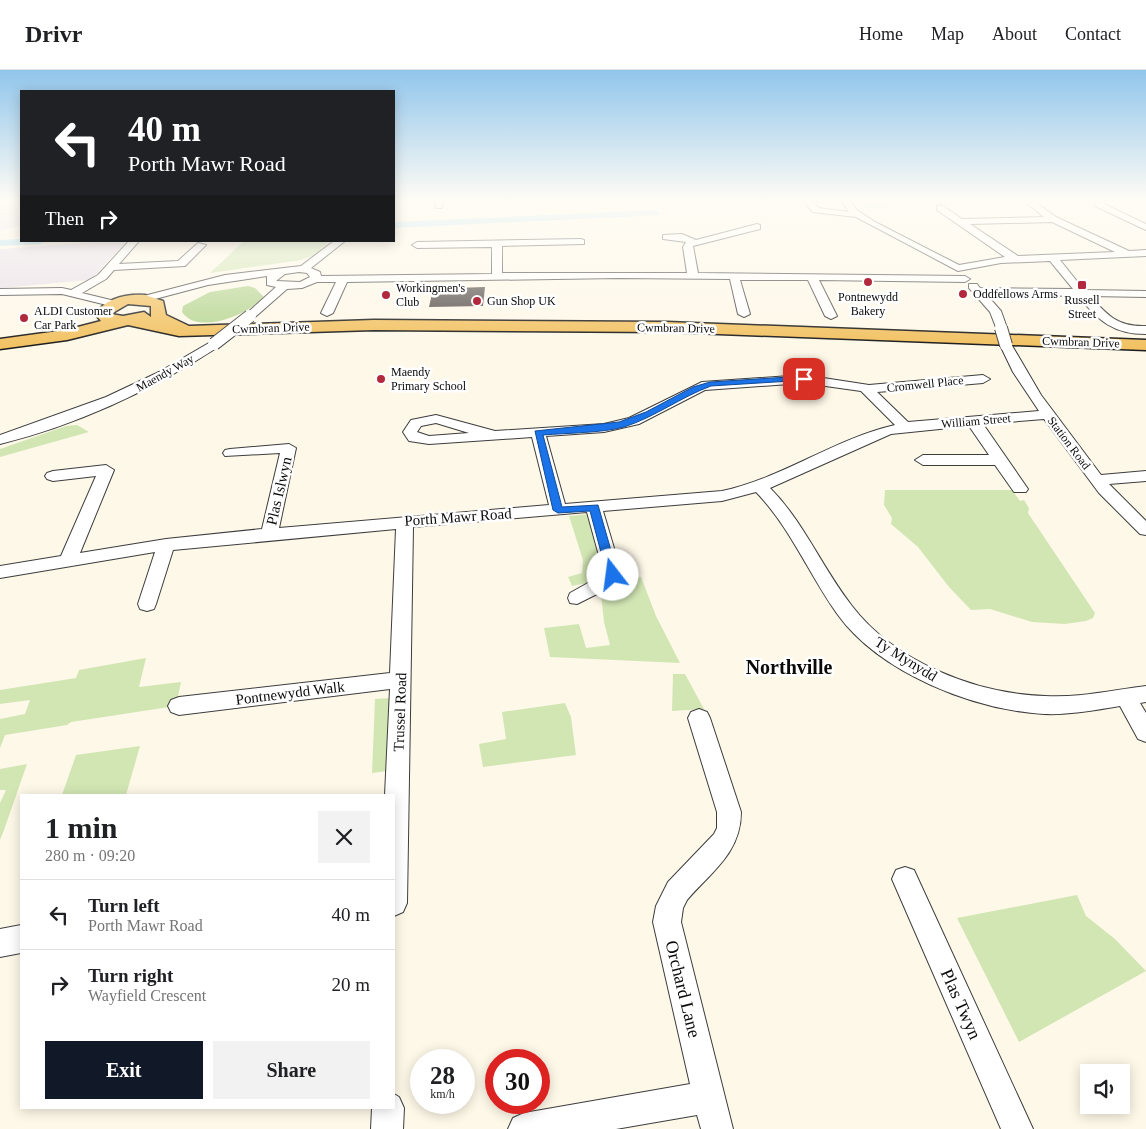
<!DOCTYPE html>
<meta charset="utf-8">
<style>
:root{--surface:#fff;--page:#f2f2f2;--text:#202124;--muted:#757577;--line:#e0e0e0;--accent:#111827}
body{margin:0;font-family:Georgia,serif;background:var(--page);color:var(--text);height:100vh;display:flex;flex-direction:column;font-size:19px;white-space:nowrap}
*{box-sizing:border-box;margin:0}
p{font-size:16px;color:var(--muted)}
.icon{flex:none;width:28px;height:28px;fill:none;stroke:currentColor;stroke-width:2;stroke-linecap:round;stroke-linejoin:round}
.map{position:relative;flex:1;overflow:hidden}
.drawer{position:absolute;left:20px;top:724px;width:375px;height:315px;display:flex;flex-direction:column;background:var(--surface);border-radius:0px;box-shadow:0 2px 12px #0003}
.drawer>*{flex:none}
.guide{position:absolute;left:20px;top:20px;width:375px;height:152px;border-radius:0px;box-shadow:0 2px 12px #0003;background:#202124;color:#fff;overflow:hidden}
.fabs{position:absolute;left:1080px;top:994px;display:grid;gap:10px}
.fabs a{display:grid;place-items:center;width:50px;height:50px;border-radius:0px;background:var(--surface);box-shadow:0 2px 12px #0003;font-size:25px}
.speed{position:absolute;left:410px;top:979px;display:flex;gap:10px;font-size:25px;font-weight:700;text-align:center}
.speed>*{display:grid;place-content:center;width:65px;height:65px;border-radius:50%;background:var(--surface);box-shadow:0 2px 12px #0003;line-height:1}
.speed small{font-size:12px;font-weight:400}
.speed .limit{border:8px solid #d22;background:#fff;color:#111}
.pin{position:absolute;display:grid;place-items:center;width:42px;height:42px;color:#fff;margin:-21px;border-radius:10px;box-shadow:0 2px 8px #0006}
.me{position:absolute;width:55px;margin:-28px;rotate:345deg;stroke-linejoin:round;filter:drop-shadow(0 0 4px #0008)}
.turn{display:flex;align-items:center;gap:18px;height:105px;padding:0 25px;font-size:22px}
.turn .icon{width:65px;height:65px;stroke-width:2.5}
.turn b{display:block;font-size:35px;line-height:42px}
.then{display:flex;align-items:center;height:48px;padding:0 25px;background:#0003;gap:10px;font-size:19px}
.round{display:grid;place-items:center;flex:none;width:52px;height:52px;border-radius:0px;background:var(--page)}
.summary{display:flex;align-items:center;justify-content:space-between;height:85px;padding:0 25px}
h1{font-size:30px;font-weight:600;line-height:38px}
.button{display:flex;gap:10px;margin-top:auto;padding:10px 25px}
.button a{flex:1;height:58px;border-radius:0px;background:var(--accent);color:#fff;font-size:20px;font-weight:600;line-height:58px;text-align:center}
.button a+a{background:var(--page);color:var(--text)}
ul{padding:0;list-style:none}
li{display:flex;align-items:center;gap:15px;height:70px;padding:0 25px;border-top:1px solid var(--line)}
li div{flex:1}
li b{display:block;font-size:19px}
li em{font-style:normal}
header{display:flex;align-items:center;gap:30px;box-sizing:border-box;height:70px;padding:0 25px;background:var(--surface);border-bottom:1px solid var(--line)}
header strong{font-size:24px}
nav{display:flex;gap:28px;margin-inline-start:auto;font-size:18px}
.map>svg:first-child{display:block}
.industrial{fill:#e7dee9}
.green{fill:#d2e6b4}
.forest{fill:#b8d694}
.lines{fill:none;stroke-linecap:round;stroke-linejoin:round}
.canal{fill:#afe0f3;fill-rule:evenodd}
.building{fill:#524a47}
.minor-casing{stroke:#3d3d3d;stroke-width:2}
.major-casing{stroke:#1b1b1b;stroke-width:3}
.minor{fill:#fff;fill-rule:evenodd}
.major{fill:#f2c263;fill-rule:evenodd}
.minor-bridge-casing{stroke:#3d3d3d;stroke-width:14;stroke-linecap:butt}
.minor-bridge{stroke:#fff;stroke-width:12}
.route{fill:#1a73e8;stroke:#114b97}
.poi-dot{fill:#b2293d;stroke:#fff;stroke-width:2}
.labels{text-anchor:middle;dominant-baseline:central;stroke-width:5;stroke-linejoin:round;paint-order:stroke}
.far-poi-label{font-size:12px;fill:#0a0a0a;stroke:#fff;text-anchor:start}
.far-street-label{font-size:12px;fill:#0a0a0a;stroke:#fff}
.street-label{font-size:15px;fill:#0a0a0a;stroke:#fff}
.near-street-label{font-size:18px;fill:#0a0a0a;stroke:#fff}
.district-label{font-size:20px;font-weight:bold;fill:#0a0a0a;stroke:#fff}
</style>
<header>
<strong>Drivr</strong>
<nav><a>Home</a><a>Map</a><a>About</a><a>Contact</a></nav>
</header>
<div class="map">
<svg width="1146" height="1059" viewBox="0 0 1146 1059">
<rect width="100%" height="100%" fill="#fef8e8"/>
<path class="industrial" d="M12,134h9v21l-21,6v-23z
M110,171l16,1 -36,38 -90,8v-39z"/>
<path class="green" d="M244,171h85l-14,14 -14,5 -91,13z
M77,355l12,7 -89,25v-8l66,-23z
M885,420h127l8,11 4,-1 5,8 -1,5 67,100 -2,5 -7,3 -21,3 -33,-2 -42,-13 -19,1 -22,-23 -31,-40 -27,-23 1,-6 -8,-13z
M589,444l18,60 -4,6 -31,6 -4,-9 14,-4 1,-13 -14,-44z
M641,507l15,39 24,47 -130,-6 -6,-29 35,-4 7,24 24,-3 -6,-23 -3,-27 14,-16z
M146,588l-7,29 42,-5 -5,24 -105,16 -4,3 -62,10 -5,13v-29l25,-5 5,-14 -30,4v-14l76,-12 3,-8z
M673,604h12l19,35 -32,2z
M390,628l-3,73 -15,2 3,-74z
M565,633l6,14 5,38 -93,12 -4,-23 27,-5 -4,-27z
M140,676l-14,49h-64l14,-40z
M27,694l-23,66 -4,10v-37l6,-13h-6v-21z
M1077,825l9,21 29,23 31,32 -127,71 -62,-124z"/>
<path class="forest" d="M248,216l7,2 9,9c-15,17 -66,39 -82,15l1,-6 27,-14z"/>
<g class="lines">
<path class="canal" d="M938,129h65l-4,3 -132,6 -4,-3 4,-3z
M656,140l4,3 -1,2 -265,13v-6z
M21,169v2h25l-5,3 -41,2v-6z"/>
</g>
<path class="building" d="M434,215h20v3l31,-1 -2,19 -54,1z"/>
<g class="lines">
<g class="minor-casing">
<path id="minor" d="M435,129h8l-1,9h-6z
M809,129h9l-3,5 4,4 30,4 -9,-13h9l8,11 18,12 84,43 46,-8 -68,-47v-4h6l19,13 82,-2 -16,-13 7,-2 21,15 73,34 17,-1v6l-86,4 24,30 62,1v6l-56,-1c18,20 28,31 56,30v8c-33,0 -47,-13 -68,-38l-92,-2 15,17 6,17 -6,4 -4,-2 -7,-18 -21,-24v-4h8l3,4 93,1 -23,-28 -49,2 -43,8 -102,-54 -43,-5 -7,-8zM1052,152l63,30 -97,4 -48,-32z
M1101,129l3,1v4l42,20v6l-51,-24v-4z
M757,154l3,1v4l-67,17 5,27 267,3 5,3 -5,3 -146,-2 18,36 -6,3 -6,-3 -17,-36h-68l10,34 -6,3 -6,-3 -8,-35 -111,-1 -272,4 -14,31 -6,3 -6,-3 15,-31h-19l-15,6 -15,1 -33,29h-8v-4l30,-27 -9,-2v-9l-59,9 -68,18 -6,-3 2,-2 89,-23 76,-9 33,-25h11l-34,27 9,4 1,4 171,-2v-27l-75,1 -5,-3 5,-3 164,-3 3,1v4l-82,2v27h185l-4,-26 3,-5 -23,-3v-4l19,-1 14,6zM299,202l8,1 3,4 -10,5 -24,-1 9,-7z
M129,171h10l-20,23 59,-3 20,-18 8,2 -21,21 -71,4 -8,9 -24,14 37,9v4l-4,1 -53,-13 -62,1v-6l62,-1 9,2 27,-15z
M214,270l6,4 -2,3c-66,43 -141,78 -218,97v-9l106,-38 53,-25z
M1006,271l4,1 31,53 60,80 45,-4v10l-37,3 37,37v14l-6,-1 -41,-41 -55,-74 -61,5 45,65 -2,3h-12l-19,-27h-72l-8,-5 8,-5h66l-20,-29 -78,8 -121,54c34,34 52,80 82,118 43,56 124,88 193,90 34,2 68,-6 101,-10v16l-6,1 6,10v29l-8,-3 -18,-33c-25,4 -50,9 -76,8 -70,-4 -164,-41 -206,-99 -29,-40 -47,-87 -82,-123l-34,9 -119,10 19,64 -11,12 -34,17 -7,-1 -2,-5 2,-5 34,-19 -17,-62 -174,15 -6,376 -4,9 -9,4v-121h-9l5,-106 -211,26 -8,-3 -3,-6 3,-6 8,-3 211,-24 6,-144 -223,21 -17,54 -2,5 -7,2 -7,-2 -2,-5 17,-52 -155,26v-12l61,-10 35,-80 -43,5 -6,-2 -2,-3 2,-3 6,-2 53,-6 8,5 -34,83 86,-14 96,-10 18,-76 -55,3 -2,-3 2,-3 5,-1 59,-5 7,4 -17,80 270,-23 -17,-68 -103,7 -20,-3 -6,-9 8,-12 25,-5 59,16 109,-7 25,-6 73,-36 102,-7 65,10 114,-10 7,4 -7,4 -106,9 31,30 131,-11 -26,-39 -13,-27zM804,313l57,8 34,34c-61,14 -112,53 -173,66l-157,13 -19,-68 58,-4 35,-8 66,-34zM436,353l33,10 -40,3 -12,-4 4,-6z
M699,639l8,3 3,6 31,94c0,41 -30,60 -54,88l-4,8 -2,14 52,207h-32l-4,-14 -81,14h-108l5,-11 11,-5 166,-29 -37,-162 3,-16 12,-24 46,-48 3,-6v-16l-29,-94 3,-6z
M905,797l9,3 119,259h-32l-109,-250 4,-9z
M21,855v28l-21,4v-28z
M394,1024l5,3 5,11 -1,21h-32l1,-21h22z"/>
</g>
<g class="major-casing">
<path id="major" d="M145,225l18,6 3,14 23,11 185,-6 293,2 479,18v10l-479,-18 -293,-2 -195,6 -51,-11 -61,15 -67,9v-10l66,-9 35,-9 -6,-7c12,-16 31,-20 50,-19zM128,234l23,2v11l-7,-5 -21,4 -12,-2z"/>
</g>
<use href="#minor" class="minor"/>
<use href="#major" class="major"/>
<g class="minor-bridge-casing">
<path id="minor-bridge" d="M1001,258l5,17
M214,274l36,-28"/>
</g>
<use href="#minor-bridge" class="minor-bridge"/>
</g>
<linearGradient id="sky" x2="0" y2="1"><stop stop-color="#91c6ec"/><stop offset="0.47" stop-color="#fffcf5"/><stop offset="1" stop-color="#fffcf5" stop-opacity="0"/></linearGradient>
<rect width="1146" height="277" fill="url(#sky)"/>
<path class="route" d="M804,306l3,1v3l-96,6c-30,11 -56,31 -87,41 -22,6 -57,6 -81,8l19,72 36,-2 20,70 -1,3 -4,1 -6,-4 -17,-64 -32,2 -5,-3 -18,-79 84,-9 27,-10 47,-25 17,-5z"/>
<g class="poi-dot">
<circle cx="868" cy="212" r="5"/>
<rect x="1077" y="210" width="10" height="10" rx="2.5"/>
<circle cx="963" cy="224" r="5"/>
<circle cx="386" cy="225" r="5"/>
<circle cx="477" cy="231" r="5"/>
<circle cx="24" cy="248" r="5"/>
<circle cx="381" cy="309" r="5"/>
</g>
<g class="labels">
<g class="far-poi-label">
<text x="396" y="218">Workingmen's<tspan x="396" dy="14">Club</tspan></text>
<text x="973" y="224">Oddfellows Arms</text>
<text x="868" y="227" text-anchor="middle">Pontnewydd<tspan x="868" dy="14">Bakery</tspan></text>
<text x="1082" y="230" text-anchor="middle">Russell<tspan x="1082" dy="14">Street</tspan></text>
<text x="487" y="231">Gun Shop UK</text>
<text x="34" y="241">ALDI Customer<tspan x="34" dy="14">Car Park</tspan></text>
<text x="391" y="302">Maendy<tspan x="391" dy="14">Primary School</tspan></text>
</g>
<g class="far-street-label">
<text transform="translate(271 258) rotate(-2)">Cwmbran Drive</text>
<text transform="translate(676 258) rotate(1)">Cwmbran Drive</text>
<text transform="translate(1081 272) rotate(2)">Cwmbran Drive</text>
<text transform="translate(165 303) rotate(-29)">Maendy Way</text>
<text transform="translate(925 314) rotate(-6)">Cromwell Place</text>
<text transform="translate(976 351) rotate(-5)">William Street</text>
<text transform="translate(1069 373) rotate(53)">Station Road</text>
</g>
<g class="street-label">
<text transform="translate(279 421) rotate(-77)">Plas Islwyn</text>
<text transform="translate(458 447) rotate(-4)">Porth Mawr Road</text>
<text transform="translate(906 589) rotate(32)">Ty Mynydd</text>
<text transform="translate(290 623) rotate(-7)">Pontnewydd Walk</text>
<text transform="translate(400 642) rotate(-88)">Trussel Road</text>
</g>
<g class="near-street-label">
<text transform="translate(683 919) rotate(76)">Orchard Lane</text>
<text transform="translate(961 934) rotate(66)">Plas Twyn</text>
</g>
<g class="district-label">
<text x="789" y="597">Northville</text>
</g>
</g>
</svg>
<div class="fabs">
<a><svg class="icon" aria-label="sound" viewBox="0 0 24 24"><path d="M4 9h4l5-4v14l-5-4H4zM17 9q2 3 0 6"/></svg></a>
</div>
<div class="speed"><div>28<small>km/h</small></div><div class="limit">30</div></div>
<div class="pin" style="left:804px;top:309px;background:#d93025"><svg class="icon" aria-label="arrive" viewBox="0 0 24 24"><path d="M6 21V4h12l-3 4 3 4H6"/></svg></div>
<svg class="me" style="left:613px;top:505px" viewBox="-20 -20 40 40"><circle r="19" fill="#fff"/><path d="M0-13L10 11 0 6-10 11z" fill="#1a73e8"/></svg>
<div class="guide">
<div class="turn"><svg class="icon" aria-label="left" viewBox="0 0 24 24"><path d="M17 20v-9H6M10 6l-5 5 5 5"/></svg><div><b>40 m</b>Porth Mawr Road</div></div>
<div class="then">Then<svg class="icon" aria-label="right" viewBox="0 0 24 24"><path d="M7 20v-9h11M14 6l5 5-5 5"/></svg></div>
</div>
<section class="drawer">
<div class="summary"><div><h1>1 min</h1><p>280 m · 09:20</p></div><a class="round"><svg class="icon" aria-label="close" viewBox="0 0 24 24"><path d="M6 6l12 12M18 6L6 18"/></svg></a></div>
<ul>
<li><svg class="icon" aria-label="left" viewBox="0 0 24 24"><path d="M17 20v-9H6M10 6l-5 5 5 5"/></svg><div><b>Turn left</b><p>Porth Mawr Road</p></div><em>40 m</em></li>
<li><svg class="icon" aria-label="right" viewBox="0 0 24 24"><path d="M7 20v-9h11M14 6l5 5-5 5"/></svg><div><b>Turn right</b><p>Wayfield Crescent</p></div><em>20 m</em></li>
</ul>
<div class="button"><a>Exit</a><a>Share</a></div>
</section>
</div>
